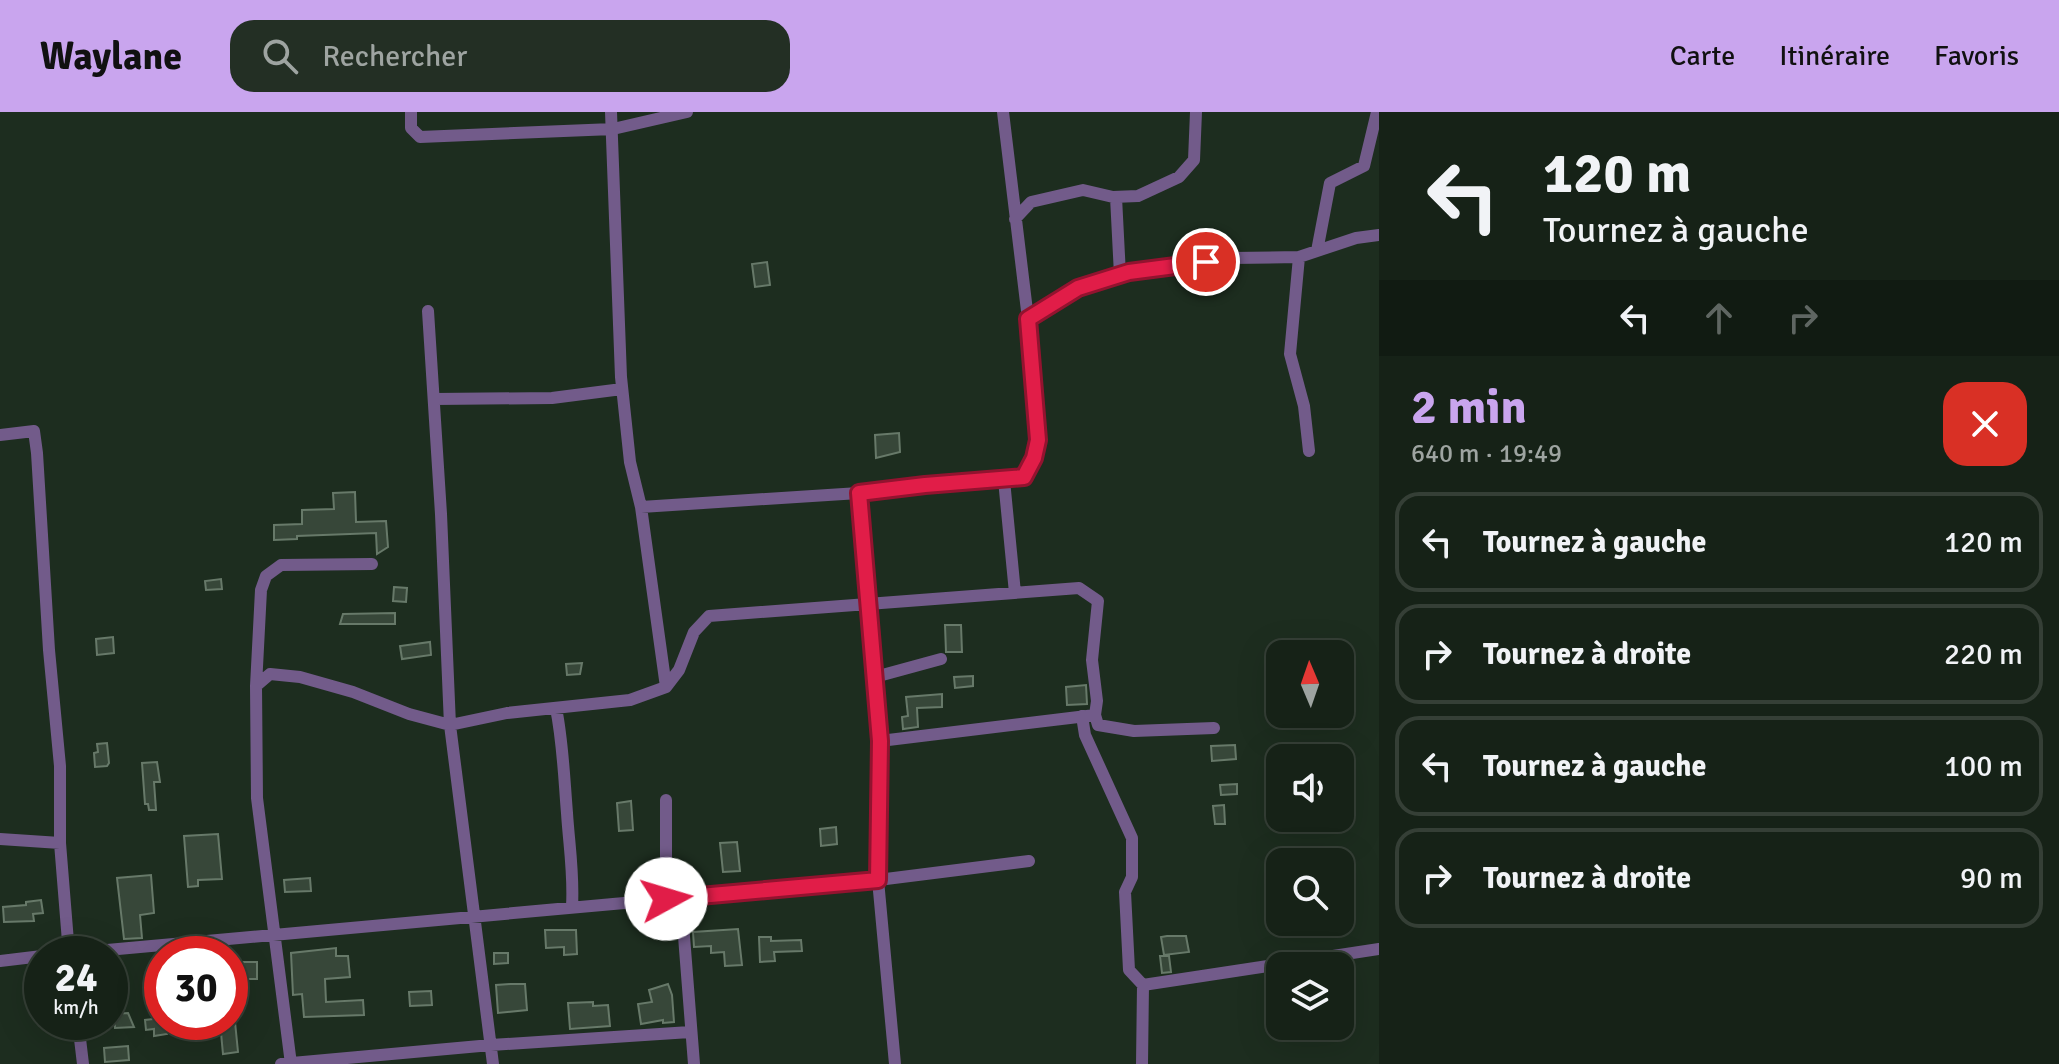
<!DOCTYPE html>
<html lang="fr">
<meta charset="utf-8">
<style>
:root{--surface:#162217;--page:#232f24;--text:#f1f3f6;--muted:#9ea4a1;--line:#353f36;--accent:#c9a5ee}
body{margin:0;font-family:Signika,sans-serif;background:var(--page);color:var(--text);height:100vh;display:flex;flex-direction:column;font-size:30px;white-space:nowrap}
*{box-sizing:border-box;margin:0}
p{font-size:26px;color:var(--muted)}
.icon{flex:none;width:44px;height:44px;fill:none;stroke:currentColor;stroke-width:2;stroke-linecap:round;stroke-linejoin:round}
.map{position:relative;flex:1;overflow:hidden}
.sheet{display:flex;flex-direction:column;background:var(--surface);width:680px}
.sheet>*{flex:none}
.hud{background:#162217;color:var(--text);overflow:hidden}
.needle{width:52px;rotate:358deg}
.tools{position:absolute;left:1266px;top:528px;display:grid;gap:16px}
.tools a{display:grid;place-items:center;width:88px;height:88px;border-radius:16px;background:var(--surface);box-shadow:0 8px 32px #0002,0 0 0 2px var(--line);font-size:40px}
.speed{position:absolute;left:24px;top:824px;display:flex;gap:16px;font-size:40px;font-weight:700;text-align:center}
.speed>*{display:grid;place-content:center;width:104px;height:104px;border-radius:50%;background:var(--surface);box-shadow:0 8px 32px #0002,0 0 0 2px var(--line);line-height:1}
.speed small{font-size:20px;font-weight:400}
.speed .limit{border:12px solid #d22;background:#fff;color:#111}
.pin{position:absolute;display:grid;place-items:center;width:68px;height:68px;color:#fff;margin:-34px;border:4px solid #fff;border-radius:50%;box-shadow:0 2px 8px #0007}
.me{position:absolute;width:88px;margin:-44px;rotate:84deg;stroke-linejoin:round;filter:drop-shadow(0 0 6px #0008)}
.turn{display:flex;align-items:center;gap:28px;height:168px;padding:0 32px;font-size:36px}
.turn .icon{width:104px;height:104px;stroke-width:2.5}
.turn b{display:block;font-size:56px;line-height:68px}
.lanes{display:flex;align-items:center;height:76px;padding:0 32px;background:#0003;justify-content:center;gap:40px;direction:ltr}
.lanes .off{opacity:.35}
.round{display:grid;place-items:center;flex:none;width:84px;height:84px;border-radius:24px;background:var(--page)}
.overview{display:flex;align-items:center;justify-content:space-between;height:136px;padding:0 32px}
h1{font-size:48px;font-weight:700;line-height:60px;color:var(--accent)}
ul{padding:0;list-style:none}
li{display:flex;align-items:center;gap:24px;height:100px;margin:0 16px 12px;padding:0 16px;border:4px solid var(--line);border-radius:24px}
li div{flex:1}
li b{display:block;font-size:30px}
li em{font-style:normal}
header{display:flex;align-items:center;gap:48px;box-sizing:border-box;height:112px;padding:0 40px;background:var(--accent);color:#111}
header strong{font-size:38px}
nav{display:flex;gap:44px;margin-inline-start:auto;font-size:28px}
.search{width:560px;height:72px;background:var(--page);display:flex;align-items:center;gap:20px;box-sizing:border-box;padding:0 28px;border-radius:24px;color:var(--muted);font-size:30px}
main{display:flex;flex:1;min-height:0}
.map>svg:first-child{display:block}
.building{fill:#374739;stroke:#677969;stroke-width:2}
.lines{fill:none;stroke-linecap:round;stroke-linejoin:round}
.minor{stroke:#725b8a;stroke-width:12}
.route-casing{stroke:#92132f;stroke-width:20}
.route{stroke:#e11d48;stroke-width:14}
</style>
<header>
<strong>Waylane</strong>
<div class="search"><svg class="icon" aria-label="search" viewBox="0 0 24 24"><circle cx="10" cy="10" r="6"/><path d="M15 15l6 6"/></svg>Rechercher</div>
<nav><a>Carte</a><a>Itinéraire</a><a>Favoris</a></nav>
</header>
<main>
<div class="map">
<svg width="1379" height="952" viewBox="0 0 1379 952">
<rect width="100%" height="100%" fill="#1d2d1f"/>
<path class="building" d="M767,150l3,23 -15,2 -3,-23z
M899,321l1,19 -24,6 -1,-23z
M355,380l1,30 30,-1 2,26 -11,7 -1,-21 -79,3v3l-23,1v-15l28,-1v-14l32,-1 -1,-16z
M221,467l1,10 -16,1 -1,-9z
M394,475l13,1 -1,14 -13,-1z
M395,501v11h-55l3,-10z
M945,513h16l1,27h-16z
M113,525l1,16 -17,2 -1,-16z
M430,530l1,13 -29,4 -2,-13z
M582,551l-2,11 -13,1 -1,-11z
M973,564v10l-18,2 -1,-11z
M1086,573l1,19 -20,1 -1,-18z
M942,582v13l-25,1 1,19 -15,2 -1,-12 6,-1 -2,-19z
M107,631l2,20 -2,3 -12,1 -1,-14 4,-1 -1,-8z
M1235,633l1,14 -24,2 -1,-15z
M157,650l3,20h-6l2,28h-7l-1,-6h-3l-3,-41z
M1237,672v10l-16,1 -1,-10z
M631,689l2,29 -14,1 -2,-28z
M1224,693l1,19h-10l-2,-18z
M836,715l1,17 -16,2 -1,-17z
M218,722l4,45 -24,1v6l-10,1 -4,-51z
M737,730l3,29 -17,1 -3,-29z
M151,763l3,38 -14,2 2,23 -18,1 -7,-61z
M310,766l1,13 -26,1 -1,-12z
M41,788l2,13 -10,1 1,7 -30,1 -1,-15 23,-2v-3z
M738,817l4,36 -17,1 -1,-14 -13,1v-7l-17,1 -1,-15z
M545,818h31l1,24 -13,1v-8l-18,1z
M1167,824h19l3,16 -25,3 -3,-18z
M759,825h12v4l30,-1 1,11 -28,1 1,9 -15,1z
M336,836v8h12l2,21 -25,2 1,23 37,-2 1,15 -60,2 -2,-23 -9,1 -2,-42z
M494,841h14v10l-14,1z
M1160,844h9l2,16 -9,1z
M243,850h14v17h-13z
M510,872h15l2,26 -29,3 -2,-28z
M668,872l4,11 2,27 -11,1v-3l-22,4 -3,-20 14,-2 -3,-12z
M431,879l1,14 -22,1 -1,-14z
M593,890v4l15,-1 2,21 -40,3 -2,-26z
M128,901l6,14 -19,1 -1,-14z
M162,906v4h4l1,12 -13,2v-7l-8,1 -1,-10z
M220,910h15l3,30 -15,2z
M128,934l1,14 -24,2 -1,-14z"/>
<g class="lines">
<path class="minor" d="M411,0v16l9,9 193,-8 74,-17
M611,0l10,265 9,85 11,45 25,180
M1116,85l4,78
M1015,107l16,-17 52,-12 30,7 25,-1 41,-19 15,-17 2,-48
M1317,139l13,-68 34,-17 13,-54
M1299,145l-9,97 14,52 5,45
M428,199l13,203 9,211 43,339
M1028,207l50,-31 51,-16 103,-14 67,-1 57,-19 23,-3
M435,287l117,-1 70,-9
M0,323l34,-4 3,22 12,197 11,116v77l9,111
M1004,368l11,113
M859,381l21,248 -2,139 17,184
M641,395l218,-14 66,-8 99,-8 10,-19 4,-18 -10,-121 -25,-207
M875,565l66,-18
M256,574l14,-12 30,3 53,15 56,22 41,11 57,-12 123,-13 36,-13 13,-17 15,-38 15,-16 370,-28 19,13 -6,59 5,41 -2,14 -215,26
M556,596c7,35 8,69 11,105 2,32 7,61 5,93
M1095,603l3,10 36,6 80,-3
M1082,604l3,19 47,103v39l-7,15 4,78 14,15 -1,79
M0,727l60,4
M681,786l13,166
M666,787v-99
M63,842l815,-74 151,-19
M0,849l42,-5
M1143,873l236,-36
M78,910l5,42
M281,952l210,-19 199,-13
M291,952l-34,-266 -1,-112 5,-96 5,-14 15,-11 91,-1"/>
</g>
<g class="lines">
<g class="route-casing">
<path id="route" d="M666,787l212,-19 2,-139 -21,-248 66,-8 99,-8 10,-19 4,-18 -10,-121 50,-31 51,-16 77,-10"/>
</g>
<use href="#route" class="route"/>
</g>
</svg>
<div class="tools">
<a><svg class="needle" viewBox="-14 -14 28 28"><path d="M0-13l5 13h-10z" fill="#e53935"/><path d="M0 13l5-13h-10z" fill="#9ea4a1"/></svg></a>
<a><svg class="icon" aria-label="sound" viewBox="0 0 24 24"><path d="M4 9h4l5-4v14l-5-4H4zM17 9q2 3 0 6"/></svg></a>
<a><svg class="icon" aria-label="search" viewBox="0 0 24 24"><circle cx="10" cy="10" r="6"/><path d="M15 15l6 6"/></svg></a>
<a><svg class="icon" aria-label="layers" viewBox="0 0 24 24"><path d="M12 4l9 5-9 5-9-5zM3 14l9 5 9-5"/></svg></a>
</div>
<div class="speed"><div>24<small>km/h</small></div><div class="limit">30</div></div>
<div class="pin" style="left:1206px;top:150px;background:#d93025"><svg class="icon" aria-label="arrive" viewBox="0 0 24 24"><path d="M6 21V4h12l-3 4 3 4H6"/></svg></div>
<svg class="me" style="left:666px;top:787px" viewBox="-20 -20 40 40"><circle r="19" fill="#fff"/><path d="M0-13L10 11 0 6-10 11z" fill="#e11d48"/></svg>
</div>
<section class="sheet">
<div class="hud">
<div class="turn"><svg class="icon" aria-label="left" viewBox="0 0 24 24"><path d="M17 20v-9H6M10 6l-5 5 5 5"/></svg><div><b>120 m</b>Tournez à gauche</div></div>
<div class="lanes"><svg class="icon" aria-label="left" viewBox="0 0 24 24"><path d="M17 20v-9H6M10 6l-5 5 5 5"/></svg><svg class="icon off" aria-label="ahead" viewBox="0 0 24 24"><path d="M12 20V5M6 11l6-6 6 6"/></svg><svg class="icon off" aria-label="right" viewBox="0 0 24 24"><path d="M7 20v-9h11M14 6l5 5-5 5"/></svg></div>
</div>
<div class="overview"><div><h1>2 min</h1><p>640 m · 19:49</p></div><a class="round" style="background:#d93025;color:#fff"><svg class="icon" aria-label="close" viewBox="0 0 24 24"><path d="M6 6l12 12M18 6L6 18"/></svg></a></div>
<ul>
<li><svg class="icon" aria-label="left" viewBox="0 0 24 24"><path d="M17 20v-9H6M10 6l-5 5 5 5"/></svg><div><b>Tournez à gauche</b></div><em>120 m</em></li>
<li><svg class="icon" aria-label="right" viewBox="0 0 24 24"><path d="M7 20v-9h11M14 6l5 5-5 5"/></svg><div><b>Tournez à droite</b></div><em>220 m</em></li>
<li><svg class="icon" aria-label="left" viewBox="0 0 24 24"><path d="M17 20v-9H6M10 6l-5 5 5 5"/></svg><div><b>Tournez à gauche</b></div><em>100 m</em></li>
<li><svg class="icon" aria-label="right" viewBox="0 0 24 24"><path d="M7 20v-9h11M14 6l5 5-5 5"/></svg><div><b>Tournez à droite</b></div><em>90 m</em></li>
</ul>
</section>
</main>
